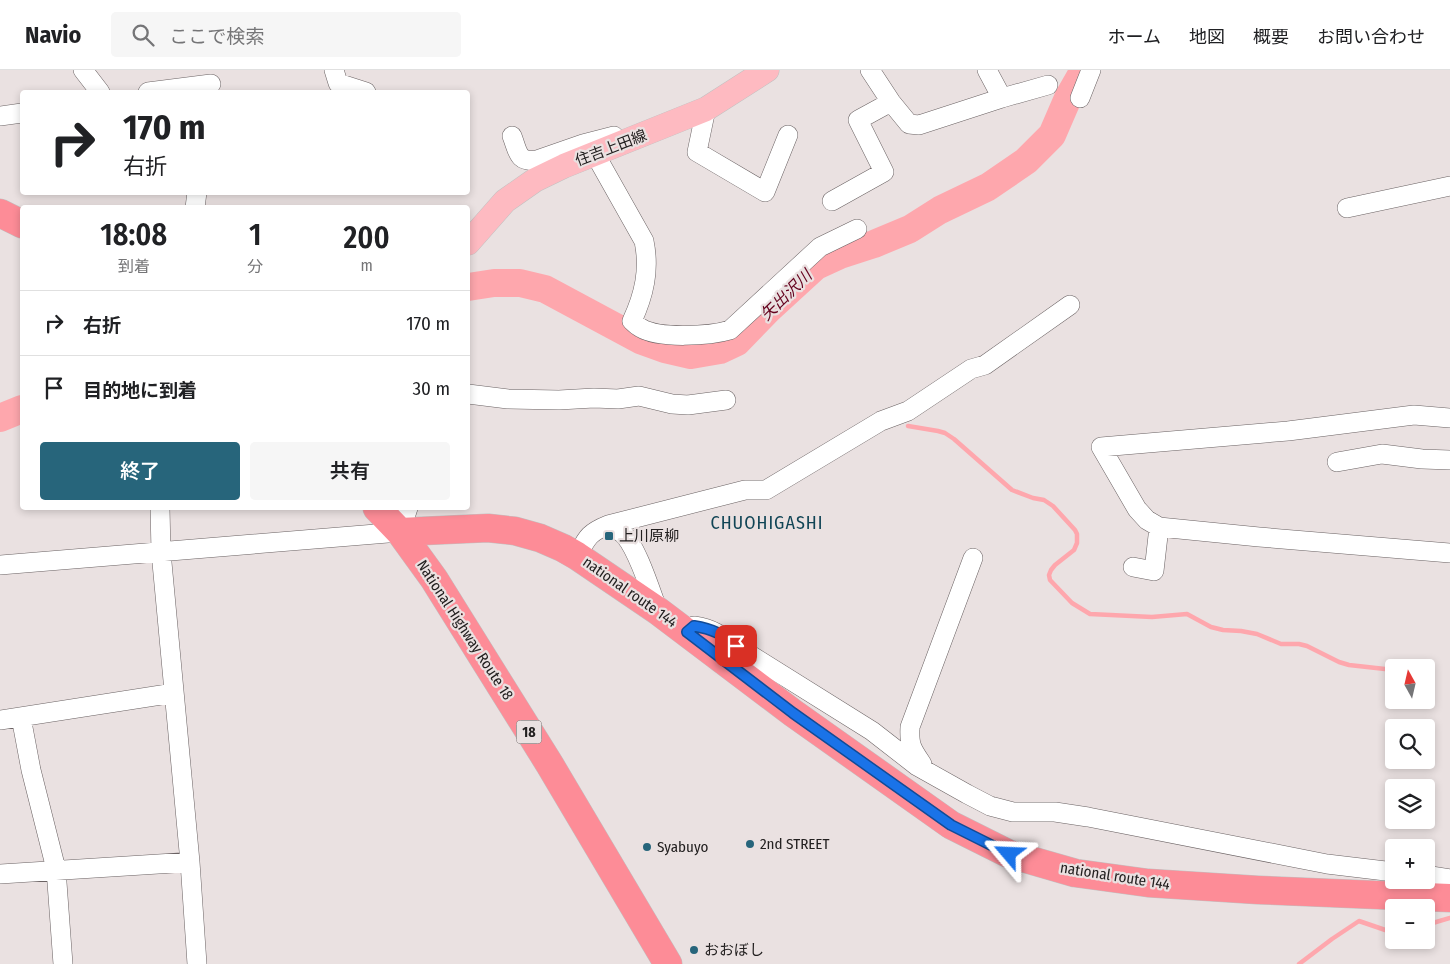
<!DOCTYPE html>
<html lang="ja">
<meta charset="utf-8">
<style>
:root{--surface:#fff;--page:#f6f6f6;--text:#202124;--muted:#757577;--line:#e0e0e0;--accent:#27657b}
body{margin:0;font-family:"Fira Sans Condensed","Noto Sans JP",sans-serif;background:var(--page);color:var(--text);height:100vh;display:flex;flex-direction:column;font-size:19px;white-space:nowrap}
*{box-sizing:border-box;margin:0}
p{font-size:16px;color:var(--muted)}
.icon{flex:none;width:28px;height:28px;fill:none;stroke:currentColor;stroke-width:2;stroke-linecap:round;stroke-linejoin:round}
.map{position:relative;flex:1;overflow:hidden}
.details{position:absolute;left:20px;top:135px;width:450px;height:305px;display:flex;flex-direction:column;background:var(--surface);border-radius:5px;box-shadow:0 2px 8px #0003}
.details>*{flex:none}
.guide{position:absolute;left:20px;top:20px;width:450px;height:105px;border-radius:5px;box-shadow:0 2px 8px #0003;background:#fff;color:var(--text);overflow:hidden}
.needle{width:32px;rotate:352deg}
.buttons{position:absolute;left:1385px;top:589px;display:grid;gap:10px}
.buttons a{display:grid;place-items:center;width:50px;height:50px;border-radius:5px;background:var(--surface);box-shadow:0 2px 8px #0003;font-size:25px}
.pin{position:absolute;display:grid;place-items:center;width:42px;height:42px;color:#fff;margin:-21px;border-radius:10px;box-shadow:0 2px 8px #0006}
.me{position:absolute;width:55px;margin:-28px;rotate:296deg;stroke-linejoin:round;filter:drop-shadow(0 0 4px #0008)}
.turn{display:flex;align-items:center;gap:18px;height:105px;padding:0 20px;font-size:22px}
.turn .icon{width:65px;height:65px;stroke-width:2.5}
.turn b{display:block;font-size:35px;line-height:42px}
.eta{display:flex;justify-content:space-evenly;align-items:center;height:85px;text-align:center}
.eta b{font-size:30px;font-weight:600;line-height:35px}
.button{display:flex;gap:10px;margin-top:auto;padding:10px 20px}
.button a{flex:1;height:58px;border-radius:5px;background:var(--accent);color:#fff;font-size:20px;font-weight:600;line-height:58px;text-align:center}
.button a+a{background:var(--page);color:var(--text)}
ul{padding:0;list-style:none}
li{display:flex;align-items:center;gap:15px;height:65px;padding:0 20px;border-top:1px solid var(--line)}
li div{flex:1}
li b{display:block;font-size:19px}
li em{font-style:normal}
header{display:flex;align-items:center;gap:30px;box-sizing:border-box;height:70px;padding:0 25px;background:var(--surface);border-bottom:1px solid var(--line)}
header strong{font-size:24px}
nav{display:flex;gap:28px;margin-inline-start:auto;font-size:18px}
.search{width:350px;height:45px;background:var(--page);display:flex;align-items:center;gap:12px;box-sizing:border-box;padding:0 18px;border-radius:5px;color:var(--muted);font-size:19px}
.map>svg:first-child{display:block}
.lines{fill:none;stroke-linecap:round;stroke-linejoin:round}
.stream{stroke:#fea7ad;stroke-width:4.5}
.river{stroke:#fea7ad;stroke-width:28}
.minor-casing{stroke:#6a6263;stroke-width:20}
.major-casing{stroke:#c1c1c1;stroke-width:25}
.highway-casing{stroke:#c1c1c1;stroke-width:29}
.minor{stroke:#fff;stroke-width:19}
.major{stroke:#febac1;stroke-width:24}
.highway{stroke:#fd8c97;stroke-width:28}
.route-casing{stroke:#114b97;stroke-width:12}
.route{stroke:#1a73e8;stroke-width:9}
.poi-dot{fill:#27657b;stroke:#eae1e1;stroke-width:2}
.labels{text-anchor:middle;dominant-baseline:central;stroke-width:4.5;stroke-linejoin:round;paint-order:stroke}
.shield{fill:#eae1e1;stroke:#5f5a5a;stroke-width:1}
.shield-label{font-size:14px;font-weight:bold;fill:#232020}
.street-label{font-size:15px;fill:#232020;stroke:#eae1e1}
.poi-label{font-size:15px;fill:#232020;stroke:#eae1e1;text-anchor:start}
.water-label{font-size:16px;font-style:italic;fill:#65021e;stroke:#eae1e1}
.quarter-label{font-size:18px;letter-spacing:1px;fill:#104455;stroke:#eae1e1}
</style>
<header>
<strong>Navio</strong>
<div class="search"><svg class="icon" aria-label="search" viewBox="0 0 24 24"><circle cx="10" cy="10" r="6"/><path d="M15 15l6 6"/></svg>ここで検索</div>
<nav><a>ホーム</a><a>地図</a><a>概要</a><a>お問い合わせ</a></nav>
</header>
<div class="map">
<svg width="1450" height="894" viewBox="0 0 1450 894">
<rect width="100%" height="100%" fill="#eae1e1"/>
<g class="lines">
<path class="stream" d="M908,356l30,5 7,2 9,6 58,51 21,8 11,2 9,6 22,24 2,4v9l-3,7 -19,15 -4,5 -2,5 1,5 22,23 18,11 62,3 35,-3 24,13 12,3 18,1 16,3 24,10h18l8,2 32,16 10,3 45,5
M1426,855l24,-7
M1299,894l33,-25 27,-18 35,12"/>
<path class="river" d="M468,217l26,-4h26l25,6 95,51 25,9 26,6 29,-5 17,-8 31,-32 48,-44 24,-11 34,-11 36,-15 30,-19 48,-23 38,-26 26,-26 16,-37 16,-28
M0,348l22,-9"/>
<g class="minor-casing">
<path id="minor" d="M83,0l17,22
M334,0l4,13 28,9
M870,0l21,32 18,22 10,1 83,-27 46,-13
M987,0l15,28
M148,22l63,-8
M1080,28l11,-28
M706,39l-9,43 68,40 23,-57
M0,46l22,-3
M512,66c6,15 5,27 25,24l46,-16 31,-8
M595,84l49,87c6,29 0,54 -12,80 2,2 5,5 9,7 18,11 69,8 89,2l90,-83 37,-18
M832,131l52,-29 -26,-52 33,-18
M195,138l2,-16
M1347,138l103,-22
M468,324l40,5 51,1 35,-2 24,1 21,-3 33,8 16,1 38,-5
M1450,348l-36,-3 -126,16 -187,16 36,62 10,11 12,7 100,10 191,16
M1337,392l45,-8 40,5 28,1
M160,438l1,44 29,310 7,102
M608,455c4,3 10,5 14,8 14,11 29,59 36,78
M577,486c10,-18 11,-23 31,-31l137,-35h21l115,-69 27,-10 63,-42 14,-4 85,-60
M0,495l400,-33 8,-24
M1133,497l21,4 5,-44
M687,562l7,-6c19,3 27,9 42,20l136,85 45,35 50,28 23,12 23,6h42l33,5 239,47 67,8
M21,647l10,53 25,99 7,95
M0,650l174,-27
M922,694c-10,-15 -13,-18 -12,-37l63,-169
M0,804l190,-12
M1426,805l24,4"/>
</g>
<g class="major-casing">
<path id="major" d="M468,173l37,-42 30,-21 29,-14 142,-57 61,-39"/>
</g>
<g class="highway-casing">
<path id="highway" d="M0,143l22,11
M377,438l23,24 34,47 116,186 118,199
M400,462l88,-4 27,3 25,7 23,10 14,8 81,55 135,102 158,112 58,29 66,19 73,10 110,7 192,8"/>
</g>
<use href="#minor" class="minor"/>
<use href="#major" class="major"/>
<use href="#highway" class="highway"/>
</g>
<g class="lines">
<g class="route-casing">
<path id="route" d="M736,576c-14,-12 -23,-17 -42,-20l-7,6 106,81 158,112 58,29"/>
</g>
<use href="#route" class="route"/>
</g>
<g class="poi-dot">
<rect x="604" y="461" width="10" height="10" rx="2.5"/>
<circle cx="750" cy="774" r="5"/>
<circle cx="647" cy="777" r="5"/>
<circle cx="694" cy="880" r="5"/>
</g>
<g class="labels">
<rect class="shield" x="516.5" y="650.5" width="25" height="23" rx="4"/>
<g class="shield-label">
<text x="529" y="662">18</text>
</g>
<g class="street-label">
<text transform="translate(611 78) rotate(-21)">住吉上田線</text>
<text transform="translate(630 522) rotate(35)">national route 144</text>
<text transform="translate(465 560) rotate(57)">National Highway Route 18</text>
<text transform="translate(1115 806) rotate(9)">national route 144</text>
</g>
<g class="poi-label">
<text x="619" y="466">上川原柳</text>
<text x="760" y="774">2nd STREET</text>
<text x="657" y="777">Syabuyo</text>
<text x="704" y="880">おおぼし</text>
</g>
<g class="water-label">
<text transform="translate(786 225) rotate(-44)">矢出沢川</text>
</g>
<g class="quarter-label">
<text x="767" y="453">CHUOHIGASHI</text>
</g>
</g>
</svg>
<div class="buttons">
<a><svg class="needle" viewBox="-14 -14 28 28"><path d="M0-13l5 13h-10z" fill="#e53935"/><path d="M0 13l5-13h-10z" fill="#757577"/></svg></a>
<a><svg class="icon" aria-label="search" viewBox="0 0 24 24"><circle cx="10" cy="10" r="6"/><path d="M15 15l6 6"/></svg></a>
<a><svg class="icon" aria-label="layers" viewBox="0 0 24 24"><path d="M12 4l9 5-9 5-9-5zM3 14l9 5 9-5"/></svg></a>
<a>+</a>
<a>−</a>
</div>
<div class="pin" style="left:736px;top:576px;background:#d93025"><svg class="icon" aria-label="arrive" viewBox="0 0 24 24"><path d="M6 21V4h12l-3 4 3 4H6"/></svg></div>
<svg class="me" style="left:1009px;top:784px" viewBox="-20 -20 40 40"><path d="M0-17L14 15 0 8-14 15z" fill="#1a73e8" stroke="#fff" stroke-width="4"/></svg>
<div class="guide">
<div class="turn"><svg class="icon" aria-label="right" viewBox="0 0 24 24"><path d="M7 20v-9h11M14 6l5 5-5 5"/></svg><div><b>170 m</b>右折</div></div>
</div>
<section class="details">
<div class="eta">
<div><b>18:08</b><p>到着</p></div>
<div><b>1</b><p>分</p></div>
<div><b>200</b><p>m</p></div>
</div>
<ul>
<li><svg class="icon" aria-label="right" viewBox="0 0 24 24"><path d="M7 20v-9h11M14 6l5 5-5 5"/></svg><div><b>右折</b></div><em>170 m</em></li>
<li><svg class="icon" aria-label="arrive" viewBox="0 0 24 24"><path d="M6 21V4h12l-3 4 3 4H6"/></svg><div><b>目的地に到着</b></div><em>30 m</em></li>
</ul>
<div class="button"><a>終了</a><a>共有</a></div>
</section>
</div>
